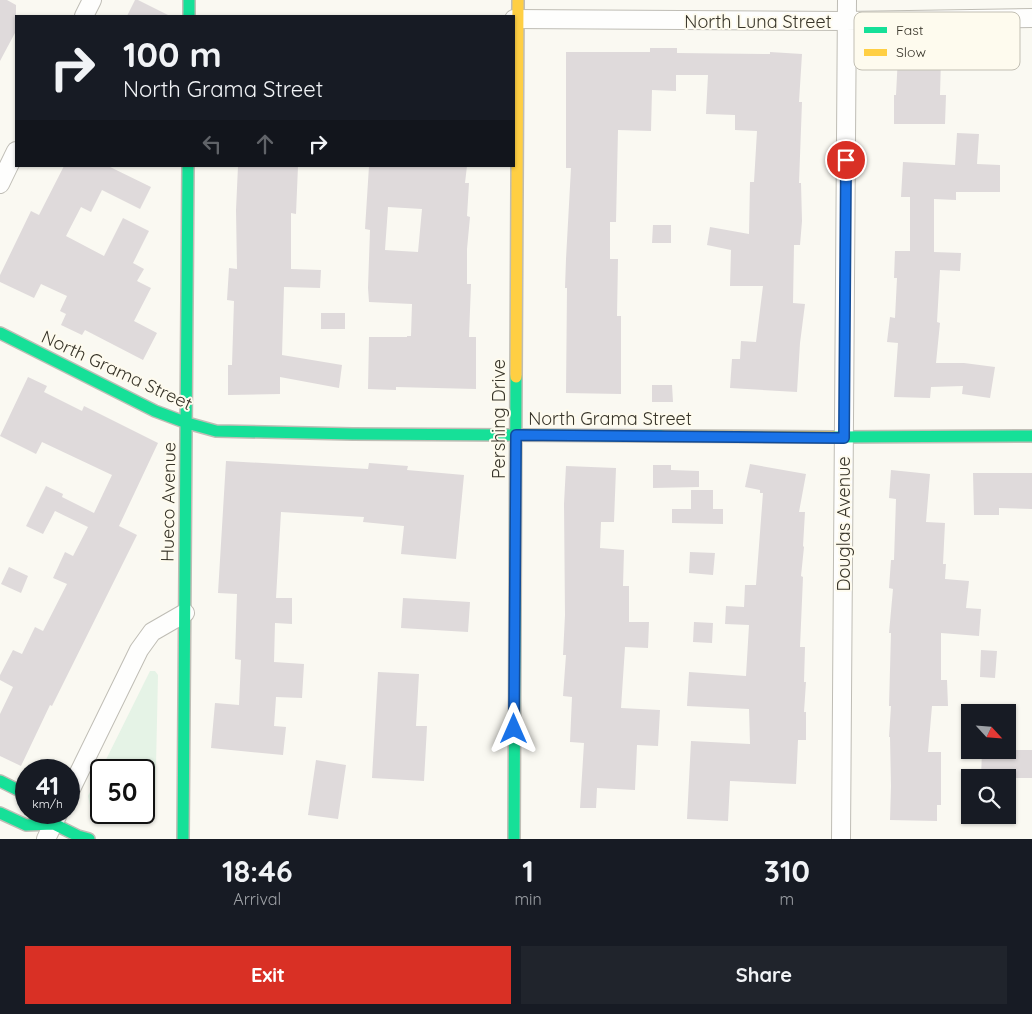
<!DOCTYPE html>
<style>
:root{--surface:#171b24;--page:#20242c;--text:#f1f3f6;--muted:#9ea1a6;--accent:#d93025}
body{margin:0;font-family:Quicksand,sans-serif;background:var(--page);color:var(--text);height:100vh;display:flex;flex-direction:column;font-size:19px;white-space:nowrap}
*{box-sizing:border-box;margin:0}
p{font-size:16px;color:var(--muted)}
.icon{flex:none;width:28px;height:28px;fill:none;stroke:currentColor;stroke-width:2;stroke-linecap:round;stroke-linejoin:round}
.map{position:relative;height:839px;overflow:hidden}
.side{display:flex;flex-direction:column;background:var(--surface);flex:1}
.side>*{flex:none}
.guide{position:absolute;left:15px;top:15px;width:500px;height:152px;border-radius:0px;box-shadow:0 1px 4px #0004;background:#171b24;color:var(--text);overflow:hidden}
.needle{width:32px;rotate:116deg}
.tools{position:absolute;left:961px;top:704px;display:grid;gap:10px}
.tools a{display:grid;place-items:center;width:55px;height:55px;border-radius:0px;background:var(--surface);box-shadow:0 1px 4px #0004;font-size:25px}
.speed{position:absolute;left:15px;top:759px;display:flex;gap:10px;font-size:25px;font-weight:700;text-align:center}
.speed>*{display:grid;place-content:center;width:65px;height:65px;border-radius:50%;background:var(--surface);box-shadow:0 1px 4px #0004;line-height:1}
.speed small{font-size:12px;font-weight:400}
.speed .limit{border:2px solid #111;border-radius:8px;background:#fff;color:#111}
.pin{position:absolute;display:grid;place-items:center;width:42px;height:42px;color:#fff;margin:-21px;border:2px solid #fff;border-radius:50%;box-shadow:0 1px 5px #0007}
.me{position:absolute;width:55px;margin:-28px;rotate:0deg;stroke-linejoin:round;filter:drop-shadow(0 0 4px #0008)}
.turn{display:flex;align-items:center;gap:18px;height:105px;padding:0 25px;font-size:22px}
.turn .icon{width:65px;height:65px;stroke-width:2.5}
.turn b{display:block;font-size:35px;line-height:42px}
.lanes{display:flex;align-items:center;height:48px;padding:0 25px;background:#0003;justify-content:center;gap:25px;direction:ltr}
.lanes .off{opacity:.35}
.eta{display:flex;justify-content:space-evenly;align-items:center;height:85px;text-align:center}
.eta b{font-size:30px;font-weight:700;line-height:35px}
.button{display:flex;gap:10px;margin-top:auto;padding:10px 25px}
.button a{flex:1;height:58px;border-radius:0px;background:var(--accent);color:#fff;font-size:20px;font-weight:700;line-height:58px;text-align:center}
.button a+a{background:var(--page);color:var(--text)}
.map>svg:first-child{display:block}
.green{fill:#e5f3e6}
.building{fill:#dfdadb;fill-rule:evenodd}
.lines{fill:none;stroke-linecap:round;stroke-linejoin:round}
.street-casing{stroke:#bfbdb5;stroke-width:20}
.fast-casing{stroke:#bfbdb5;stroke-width:14}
.slow-casing{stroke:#bfbdb5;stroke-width:14}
.street{stroke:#fefefd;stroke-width:18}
.fast{stroke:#16e098;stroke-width:11}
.slow{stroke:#ffcf43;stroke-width:11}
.route-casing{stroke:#114b97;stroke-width:12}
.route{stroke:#1a73e8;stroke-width:9}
.labels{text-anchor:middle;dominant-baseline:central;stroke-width:4;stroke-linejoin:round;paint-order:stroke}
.street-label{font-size:18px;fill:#373429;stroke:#fefbee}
.key{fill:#fefbee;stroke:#c2bfb3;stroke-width:1}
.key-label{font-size:14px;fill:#373429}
</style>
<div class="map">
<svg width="1032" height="839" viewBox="0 0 1032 839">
<rect width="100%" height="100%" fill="#faf9f2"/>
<path class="green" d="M150,671h5l3,4 -3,137c-17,8 -24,6 -40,1l29,-1v-42h-43v38l-11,-3 -2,-9z"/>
<path class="building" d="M0,0h7l9,5v26l-16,30z
M135,0h3l32,16h-43z
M650,48h27v5l93,1v-2l32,2 -3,48h3l-3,81h2l1,38 -2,24h-6l-1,58 12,1 -5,39 -3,49 -67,-4 2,-29h8l1,-18 15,1 7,-56h-33l1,-36 -24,-5 3,-18 39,7 1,-52h4l3,-51 -22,-1v-15l-29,-1 2,-39h-32v16l-24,-1 -1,41 -33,-1 -2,92h-6v37h8l-1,57h4v78l-55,-1 1,-105h-2l1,-29 5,-91h-5v-116h84z
M898,56l43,2 -1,37h6l-1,29h-51v-29h2z
M957,133l22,1 -2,30 23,1v27h-44v8l-22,-1v53l27,1 -1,18 -20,-1 -3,52 3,1 -4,40h28l31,4 -5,31 -28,-4 1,-8 -32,1 -1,11 -36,-1 4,-54 -11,-1 3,-25 5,1 2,-40h-3l1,-27h15v-54h-9l2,-35 52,3z
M64,166h44l43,21 -11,22 -38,-19 -11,22 -10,-5 -15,29 38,20 19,-38 26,13 -16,32 11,6 -7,12 14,7 -17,33 23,12 -14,27 -58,-30 -3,5 -21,-10 5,-11 -6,-3 7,-15 -26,-12 -7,14 -34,-16v-7l31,-64 8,4z
M238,166h60l-2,48 -5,-1v56l30,1 -1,18 -36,-1 -2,68 60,10 -3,23 -59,-11v17l-52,1v-30h4l2,-64 -7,-1 2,-32 8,1 -1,-59z
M369,166h98l-2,17h4l-2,33 3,1 -3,32v35h4l-2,53h7v52l-80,-2v3l-28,-1 1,-52h38v-1h4l1,-32 -43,-2 -1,-14 2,-58 -5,-1zM388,207l34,2 -4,43 -33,-2z
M653,225h18v18h-19z
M321,313h24v16h-24z
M28,377l19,9 -3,6 38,19 2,-5 74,37 -39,83 18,9 -85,171 -2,-1 -29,61 -21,-10v-42l13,-27 -13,-7v-5l13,-25 9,4 13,-27 8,4 24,-47 -14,-6 12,-26 8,4 15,-29 -33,-16 -12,23 -17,-8 20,-40 17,8 -1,3 32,16 18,-38 -70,-33 -6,12 -36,-18z
M652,385h20l1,17h-21z
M226,461l142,8 1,-6 39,3 -1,4 57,5 -8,84 -55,-5 3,-28 -41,-4 1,-5 -83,-5 -5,86h16v26l-17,-1 -1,39 30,2 -2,34 -26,-1 -2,29 12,1 -3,28 -72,-7 4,-45 24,2 2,-45 -6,-1 2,-65 -19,-1z
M750,464l56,10 -7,38h6l-2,34 1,1 -3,29 2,1 -3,70h5l-1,35h2l-2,30h2v28h-8l-2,44 -66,-3 -2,40 -41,-2 4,-78 59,3 -1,-35 -62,-3 2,-34 57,4 3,-51 -24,-1 1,-18 18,1 1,-22h11l7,-92h-3v-3l-15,-3z
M653,465h18v5l28,1v16l-46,1z
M566,466l50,2 -2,54h-13l-1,26 24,2 -1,36h6v36h20l-1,26 -23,-1 -4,61 39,2 -2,36 -21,-1 -2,45 -38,-2 -1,20h-16l4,-65 -14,-1 2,-45 -9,-1 3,-41h-3l2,-40 -1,-111z
M891,470l39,4 -4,48 19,1 -2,41h3l-1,15 24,2 -3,27 15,1 -2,27 -38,-3v47h6l1,26h-16l-4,46h13v53h-4v16l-47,-1 1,-34 -1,-49h-1l2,-31h-2l2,-73h-2l4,-44 -4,-1 2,-28h3l2,-61 -7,-1z
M973,473h59v36l-33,-1v7h-25z
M691,490h22v19h10v15l-51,-1v-14h19z
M690,552l25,1 -2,22 -24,-2z
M9,567l19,9 -7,17 -20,-9z
M403,598l67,4 -2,30 -67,-4z
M694,622l19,1 -1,20 -19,-1z
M981,650l16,1 -2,27 -15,-1z
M378,672l41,2 -3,52h11l-3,55 -52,-3z
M982,750h50v28h-51z
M316,760l30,5 -8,54 -30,-4z"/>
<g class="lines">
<g class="street-casing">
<path id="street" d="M84,16l8,-16
M514,19l332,2 186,-3
M0,184l16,-33
M69,793l70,-143 13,-18 33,-19
M46,839l13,-27
M841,839l6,-839"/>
</g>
<g class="fast-casing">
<path id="fast" d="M189,0v16
M0,333l155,78 32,12 29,8 137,3 310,2
M834,437l198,-1
M0,781l26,13
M0,813l26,12 28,-1 24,12 11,3
M183,839l5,-673
M514,839l2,-462"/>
</g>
<g class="slow-casing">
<path id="slow" d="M516,377l2,-377
M663,436l171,1"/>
</g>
<use href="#street" class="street"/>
<use href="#fast" class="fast"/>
<use href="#slow" class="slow"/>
</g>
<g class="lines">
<g class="route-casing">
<path id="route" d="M514,729l2,-294 328,3 2,-278"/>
</g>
<use href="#route" class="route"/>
</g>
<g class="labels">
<g class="street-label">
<text x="758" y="21">North Luna Street</text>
<text transform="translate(117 370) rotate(25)">North Grama Street</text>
<text x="610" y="418">North Grama Street</text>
<text transform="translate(498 419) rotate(-90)">Pershing Drive</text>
<text transform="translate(168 502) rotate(-89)">Hueco Avenue</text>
<text transform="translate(843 524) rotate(-90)">Douglas Avenue</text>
</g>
</g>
<rect x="854" y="12" width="166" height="58" rx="8" class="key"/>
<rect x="864" y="27" width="23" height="6" fill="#16e098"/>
<rect x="864" y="49" width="23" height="7" fill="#ffcf43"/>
<g class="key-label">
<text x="896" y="35">Fast</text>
<text x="896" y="57">Slow</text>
</g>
</svg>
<div class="tools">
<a><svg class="needle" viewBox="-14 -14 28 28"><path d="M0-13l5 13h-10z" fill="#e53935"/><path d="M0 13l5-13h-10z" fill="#9ea1a6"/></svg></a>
<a><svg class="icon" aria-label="search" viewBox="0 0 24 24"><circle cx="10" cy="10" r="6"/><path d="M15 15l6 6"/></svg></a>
</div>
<div class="speed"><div>41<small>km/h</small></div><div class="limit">50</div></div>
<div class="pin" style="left:846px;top:160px;background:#d93025"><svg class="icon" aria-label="arrive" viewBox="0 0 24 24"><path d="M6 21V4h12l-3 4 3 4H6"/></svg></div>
<svg class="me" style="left:514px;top:729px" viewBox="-20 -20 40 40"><path d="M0-17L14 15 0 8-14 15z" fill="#1a73e8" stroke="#fff" stroke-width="4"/></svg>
<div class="guide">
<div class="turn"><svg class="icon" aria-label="right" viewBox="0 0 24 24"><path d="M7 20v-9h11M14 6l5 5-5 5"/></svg><div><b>100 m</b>North Grama Street</div></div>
<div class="lanes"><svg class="icon off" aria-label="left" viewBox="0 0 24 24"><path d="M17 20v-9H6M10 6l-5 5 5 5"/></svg><svg class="icon off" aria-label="ahead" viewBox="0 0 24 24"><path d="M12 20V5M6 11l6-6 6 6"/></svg><svg class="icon" aria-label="right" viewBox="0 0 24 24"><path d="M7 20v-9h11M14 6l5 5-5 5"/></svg></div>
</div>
</div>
<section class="side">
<div class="eta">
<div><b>18:46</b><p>Arrival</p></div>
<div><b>1</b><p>min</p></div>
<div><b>310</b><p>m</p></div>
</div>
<div class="button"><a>Exit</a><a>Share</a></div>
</section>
